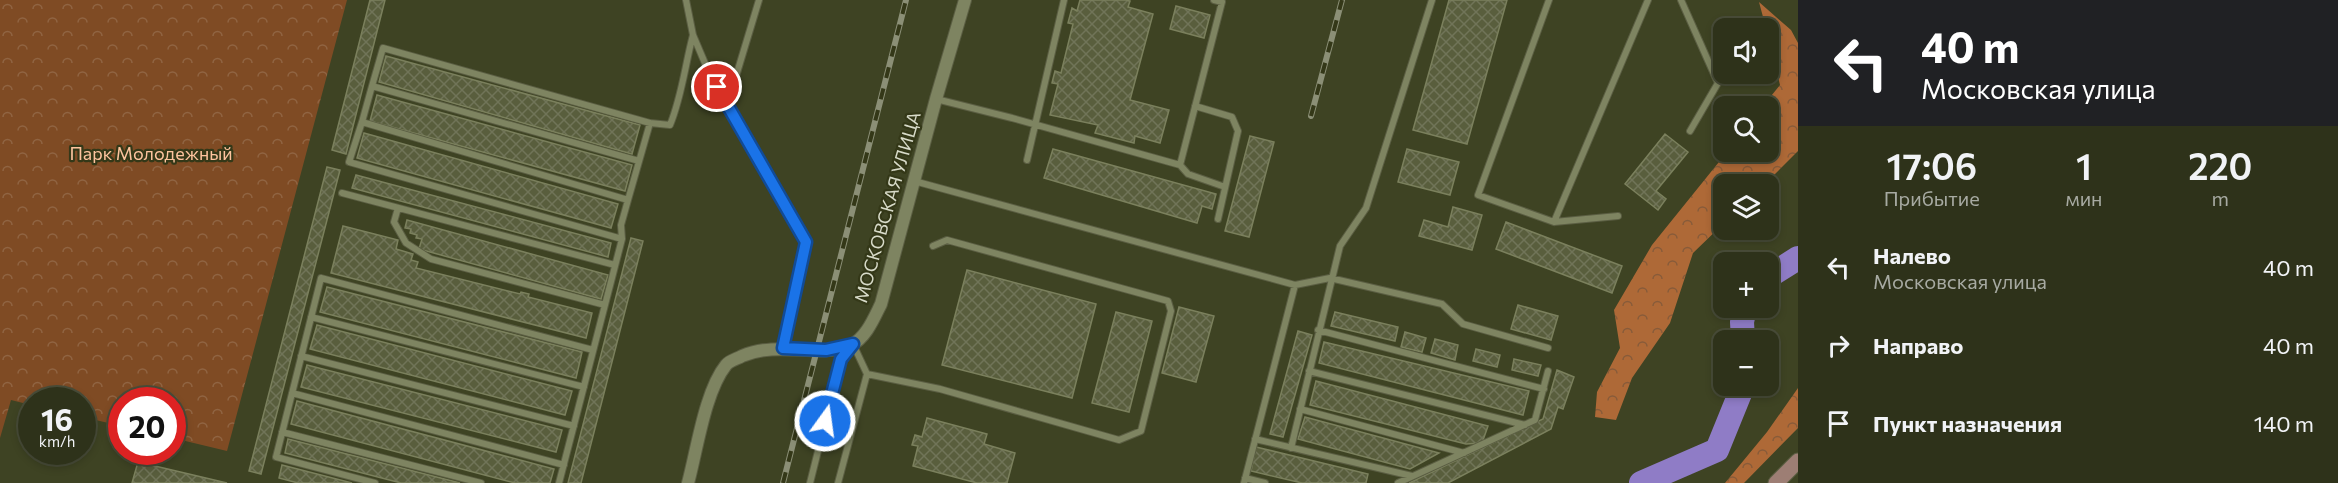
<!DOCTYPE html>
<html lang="ru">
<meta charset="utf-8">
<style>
:root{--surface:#2e321a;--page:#363a23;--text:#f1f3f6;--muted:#a7aaa2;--line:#494d39}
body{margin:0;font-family:Commissioner,sans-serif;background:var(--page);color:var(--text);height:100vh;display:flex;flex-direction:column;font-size:22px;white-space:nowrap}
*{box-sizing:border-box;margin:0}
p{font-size:20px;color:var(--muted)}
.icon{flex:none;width:33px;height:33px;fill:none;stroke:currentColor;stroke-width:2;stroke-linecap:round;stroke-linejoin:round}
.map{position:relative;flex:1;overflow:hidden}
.drawer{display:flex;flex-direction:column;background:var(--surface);width:540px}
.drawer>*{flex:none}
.top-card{background:#202124;color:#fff;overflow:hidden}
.controls{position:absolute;left:1713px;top:18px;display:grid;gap:12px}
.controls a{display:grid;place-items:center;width:66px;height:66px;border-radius:12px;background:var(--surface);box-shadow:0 3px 9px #0003,0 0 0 2px var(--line);font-size:30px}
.speed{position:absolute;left:18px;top:387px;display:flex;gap:12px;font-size:30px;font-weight:700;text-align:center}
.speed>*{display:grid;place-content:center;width:78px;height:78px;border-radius:50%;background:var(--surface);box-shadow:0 3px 9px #0003,0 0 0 2px var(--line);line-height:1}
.speed small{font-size:15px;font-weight:400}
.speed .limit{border:9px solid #d22;background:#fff;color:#111}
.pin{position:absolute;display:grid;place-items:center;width:51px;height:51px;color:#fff;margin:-26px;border:3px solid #fff;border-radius:50%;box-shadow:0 2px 6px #0007}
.me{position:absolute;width:66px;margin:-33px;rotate:14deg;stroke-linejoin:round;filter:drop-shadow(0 0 4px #0008)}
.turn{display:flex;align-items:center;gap:21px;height:126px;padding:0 24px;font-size:27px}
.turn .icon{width:78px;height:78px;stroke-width:2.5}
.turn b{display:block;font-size:42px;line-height:51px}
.eta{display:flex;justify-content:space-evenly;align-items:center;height:102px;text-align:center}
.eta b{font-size:36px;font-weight:600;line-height:42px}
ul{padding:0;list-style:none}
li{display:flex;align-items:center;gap:18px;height:78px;padding:0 24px}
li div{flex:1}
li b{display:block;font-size:22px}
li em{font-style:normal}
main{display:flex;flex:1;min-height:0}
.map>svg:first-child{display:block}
.forest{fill:url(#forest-crowns)}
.park{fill:url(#park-crowns)}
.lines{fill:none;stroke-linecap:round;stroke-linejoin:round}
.river{stroke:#8f7cc6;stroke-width:24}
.building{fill:url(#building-cross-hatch);stroke:#7b805d;stroke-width:1.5}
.lane-casing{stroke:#5b5e43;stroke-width:8}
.street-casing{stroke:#5b5e43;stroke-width:14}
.secondary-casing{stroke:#5b5e43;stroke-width:17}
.lane{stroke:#7e8461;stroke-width:6}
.street{stroke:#7e8461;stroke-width:12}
.secondary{stroke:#9d7e74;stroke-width:15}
.rail-casing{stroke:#8b8f76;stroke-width:6}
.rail{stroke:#343818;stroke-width:4;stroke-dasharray:11;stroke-linecap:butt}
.route-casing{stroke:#114b97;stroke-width:15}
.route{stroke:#1a73e8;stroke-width:10}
.labels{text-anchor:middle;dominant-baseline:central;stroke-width:4.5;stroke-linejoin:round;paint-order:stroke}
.park-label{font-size:18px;fill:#fec49e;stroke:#343818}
.street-label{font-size:18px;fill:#d8dbc9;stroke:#343818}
</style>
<main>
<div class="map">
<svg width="1798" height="483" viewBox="0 0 1798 483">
<defs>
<pattern id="forest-crowns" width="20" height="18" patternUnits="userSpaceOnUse" patternTransform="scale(1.5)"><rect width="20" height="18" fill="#ae6937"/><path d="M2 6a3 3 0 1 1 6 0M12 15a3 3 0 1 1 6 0" fill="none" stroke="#885b39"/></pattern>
<pattern id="park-crowns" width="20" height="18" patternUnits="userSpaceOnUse" patternTransform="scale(1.5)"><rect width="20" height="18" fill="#7f4b24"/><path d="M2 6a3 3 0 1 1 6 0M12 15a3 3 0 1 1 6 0" fill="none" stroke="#906442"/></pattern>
<pattern id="building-cross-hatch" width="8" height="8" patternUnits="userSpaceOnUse" patternTransform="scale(1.5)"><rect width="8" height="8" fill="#595e3d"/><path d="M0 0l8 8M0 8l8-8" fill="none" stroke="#707458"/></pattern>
</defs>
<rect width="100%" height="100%" fill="#3e4323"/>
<path class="forest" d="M1759,2l32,28 7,13v108l-33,33h-41l-1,40 -30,29 -23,70 -38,55 -16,42 -21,-3 2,-25 23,-44 -6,-38 38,-65 75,-93h41v-46h-5l17,-21 -11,-45 -1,-12h-2z
M1798,388v40l-54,55h-19l42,-51z"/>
<path class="park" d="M0,0h347l-120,451 -54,-13 -1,-38h-50l-1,26 -38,-9 -1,-17h-50l-1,5 -20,-5 -11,38z"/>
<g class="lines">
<path class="river" d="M1768,277l30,-19
M1743,340l-1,-18 3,-14
M1641,483l76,-33 26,-64"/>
</g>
<path class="building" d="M370,0h15l-39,154 -14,-4z
M1080,0h46l4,1 -2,6 25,7 -23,86 39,10 -9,33 -25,-7 -1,7 -39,-10 3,-8 -48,-10 8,-31 -6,-1 3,-12 6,2 12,-49 -5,-1 4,-15 5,3z
M1449,0h58l-40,144 -54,-14z
M1176,6l34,9 -6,23 -34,-9z
M386,56l254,69 -8,29 -253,-72z
M377,95l255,70 -7,26 -255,-70z
M364,133l254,71 -7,24 -254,-70z
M1665,134l23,18 -32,39 10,8 -8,11 -33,-26z
M1250,136l24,6 -25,95 -24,-6z
M1053,149l163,45 -4,15 -10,-3 -5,17 -153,-45z
M1407,149l52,13 -9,33 -52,-13z
M327,167l13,3 -79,304 -12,-3z
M356,175l255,68 -3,14 -256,-69z
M1453,207l29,8 -10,35 -53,-14 5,-16 24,7z
M407,220l201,55 -7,24 -182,-50 3,-10 -6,-1 1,-3 -7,-2 1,-4 -6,-1z
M1506,222l116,44 -10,27 -116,-44z
M343,226l55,14 -2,9 17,5 -2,6 7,2 -2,6 104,26 1,-2 8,2 -1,3 64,16 -6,25 -255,-65z
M631,238l12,3 -62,242h-13z
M967,270l129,34 -24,94 -130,-33z
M327,287l255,65 -6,26 -256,-66z
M1518,305l40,11 -7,24 -40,-11z
M1179,307l35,9 -18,66 -34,-9z
M1116,312l36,9 -23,91 -37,-9z
M1335,312l63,15 -3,14 -64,-15z
M317,325l255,66 -7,24 -255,-66z
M1298,331l14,4 -29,102 -13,-3z
M1405,332l21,6 -4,14 -21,-5z
M1435,339l23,6 -3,15 -24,-7z
M1324,342l205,49 -6,24 -204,-52z
M1476,349l24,6 -3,12 -24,-6z
M1514,359l27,6 -3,11 -26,-6z
M307,365l255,65 -6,22 -255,-65z
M1557,370l17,7 -11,32 -5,-2 -7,22 -103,54h-39l134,-64z
M1316,381l172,45 -6,17 -16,1 -156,-39z
M297,401l257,68 -4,14h-35l-224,-59z
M1305,417l134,36 -29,16 -112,-30z
M927,418l60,16 -3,10 31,9 -8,30h-30l-64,-17 5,-20 -6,-1 3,-10 7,2z
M288,439l172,44h-59l-116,-30z
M1256,447l112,27 -2,9h-64l-51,-12z
M138,462l89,21h-95z
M282,465l70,18h-54l-19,-5z"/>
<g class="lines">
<g class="lane-casing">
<path id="lane" d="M686,0l7,35 14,33 98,174 -22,106
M1549,0l-71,195 76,27 64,-6
M1681,0l37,83 -28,48
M372,86l11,-38 267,75 20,2c12,-29 15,-60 23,-90
M936,99l76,19 168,47 8,9 37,13
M727,106l32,-106
M1195,106l37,11 6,14 -20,88
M362,122l10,-36 267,75
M1027,160l37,-160
M1180,165l42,-163 -8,-2
M914,181l381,104 35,-7 112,26 21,20 85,24
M342,193l273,72
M628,200l22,-77
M398,208l-4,14 12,21 25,16 174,46
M1554,222l94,-222
M311,317l273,70
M1318,330l226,59
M301,356l273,70
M1309,371l216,54
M292,393l272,72
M1300,409l164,44
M282,432l199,51
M1255,439l157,37
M1291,448l49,-202 26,-38 66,-208
M1245,478l20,5
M375,483l-99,-26 45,-179 272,72
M559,483l63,-244 -1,-14 7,-25 -266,-78 -13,40 273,77
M810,483l31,-124 12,-15 14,30 73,15 179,51 22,-9 30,-120 -3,-10 -221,-61 -14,6
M838,483l29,-109
M1244,483l51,-198
M1398,483l137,-63 13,-49"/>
</g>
<g class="street-casing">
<path id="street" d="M688,483c9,-33 17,-92 38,-118 4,-5 11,-6 16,-9 37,-16 79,3 109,-11 15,-7 23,-27 30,-41l55,-205 29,-99"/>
</g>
<g class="secondary-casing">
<path id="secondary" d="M1776,483l22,-22"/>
</g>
<use href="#lane" class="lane"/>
<use href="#street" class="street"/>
<use href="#secondary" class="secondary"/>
<g class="rail-casing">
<path id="rail" d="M1311,116l31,-116
M783,483l123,-483"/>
</g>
<use href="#rail" class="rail"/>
</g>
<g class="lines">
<g class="route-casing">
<path id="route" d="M717,87l89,155 -23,106 43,2 27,-6 -12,15 -16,62"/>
</g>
<use href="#route" class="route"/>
</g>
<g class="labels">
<g class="park-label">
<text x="151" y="153">Парк Молодежный</text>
</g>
<g class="street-label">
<text transform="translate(887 207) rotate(-74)">МОСКОВСКАЯ УЛИЦА</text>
</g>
</g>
</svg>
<div class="controls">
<a><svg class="icon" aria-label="sound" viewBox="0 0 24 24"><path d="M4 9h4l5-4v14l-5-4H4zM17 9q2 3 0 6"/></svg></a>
<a><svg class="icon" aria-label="search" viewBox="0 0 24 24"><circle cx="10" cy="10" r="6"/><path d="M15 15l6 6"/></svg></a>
<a><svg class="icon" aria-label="layers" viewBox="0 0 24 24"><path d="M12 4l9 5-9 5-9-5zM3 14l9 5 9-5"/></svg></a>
<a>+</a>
<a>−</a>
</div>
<div class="speed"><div>16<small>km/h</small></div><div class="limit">20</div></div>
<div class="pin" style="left:717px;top:87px;background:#d93025"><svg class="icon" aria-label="arrive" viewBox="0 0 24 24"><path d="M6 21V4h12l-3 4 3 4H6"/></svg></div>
<svg class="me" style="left:825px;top:421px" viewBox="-20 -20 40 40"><circle r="17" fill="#1a73e8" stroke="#fff" stroke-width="3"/><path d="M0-11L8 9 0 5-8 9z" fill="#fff"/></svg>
</div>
<section class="drawer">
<div class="top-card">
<div class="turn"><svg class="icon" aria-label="left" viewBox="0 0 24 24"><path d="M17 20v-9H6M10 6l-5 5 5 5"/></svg><div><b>40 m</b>Московская улица</div></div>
</div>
<div class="eta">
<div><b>17:06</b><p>Прибытие</p></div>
<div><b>1</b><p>мин</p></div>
<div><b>220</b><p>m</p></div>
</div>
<ul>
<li><svg class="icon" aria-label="left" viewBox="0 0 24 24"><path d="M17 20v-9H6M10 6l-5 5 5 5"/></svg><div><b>Налево</b><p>Московская улица</p></div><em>40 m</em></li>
<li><svg class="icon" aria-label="right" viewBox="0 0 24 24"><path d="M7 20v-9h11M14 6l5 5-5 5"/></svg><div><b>Направо</b></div><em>40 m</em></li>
<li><svg class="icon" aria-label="arrive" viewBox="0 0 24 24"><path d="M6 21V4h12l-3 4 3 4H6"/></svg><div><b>Пункт назначения</b></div><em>140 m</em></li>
</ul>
</section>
</main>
